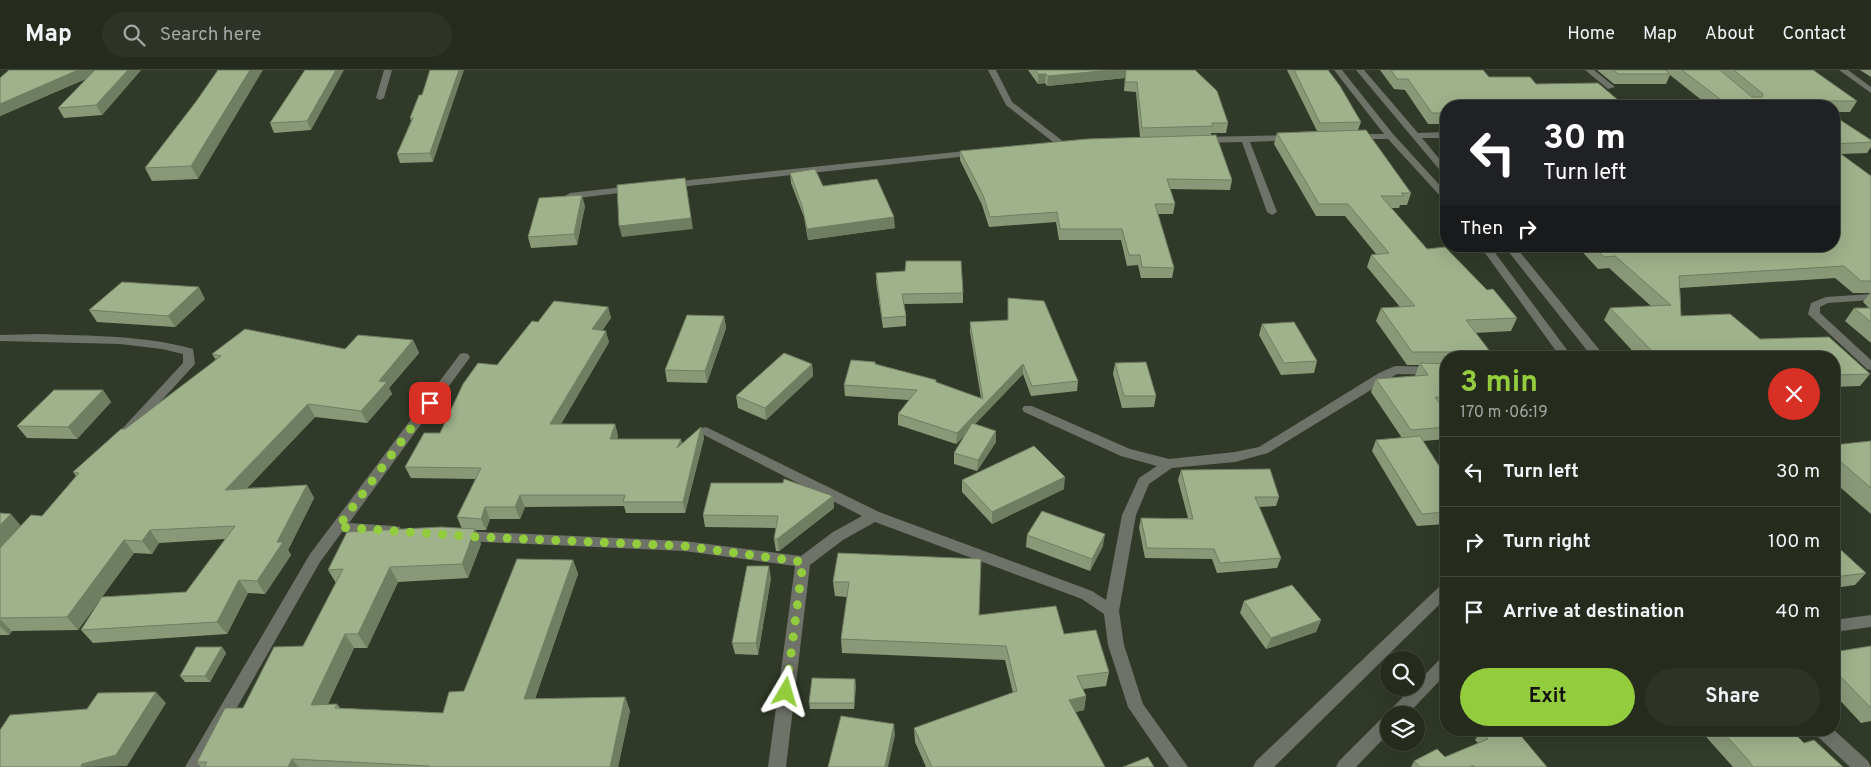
<!DOCTYPE html>
<meta charset="utf-8">
<style>
:root{--surface:#252c1e;--page:#2d3427;--text:#f1f3f6;--muted:#a3a7a4;--line:#42483c;--accent:#93cc3d}
body{margin:0;font-family:Overpass,sans-serif;background:var(--page);color:var(--text);height:100vh;display:flex;flex-direction:column;font-size:19px;white-space:nowrap}
*{box-sizing:border-box;margin:0}
p{font-size:16px;color:var(--muted)}
.icon{flex:none;width:28px;height:28px;fill:none;stroke:currentColor;stroke-width:2;stroke-linecap:round;stroke-linejoin:round}
.map{position:relative;flex:1;overflow:hidden}
.sheet{position:absolute;left:1440px;top:281px;width:400px;height:385px;display:flex;flex-direction:column;background:var(--surface);border-radius:20px;box-shadow:0 5px 20px #0002,0 0 0 1px var(--line)}
.sheet>*{flex:none}
.hud{position:absolute;left:1440px;top:30px;width:400px;height:152px;border-radius:20px;box-shadow:0 5px 20px #0002,0 0 0 1px var(--line);background:#202124;color:#fff;overflow:hidden}
.fabs{position:absolute;left:1380px;top:581px;display:grid;gap:10px}
.fabs a{display:grid;place-items:center;width:45px;height:45px;border-radius:50%;background:var(--surface);box-shadow:0 5px 20px #0002,0 0 0 1px var(--line);font-size:25px}
.pin{position:absolute;display:grid;place-items:center;width:42px;height:42px;color:#fff;margin:-21px;border-radius:10px;box-shadow:0 2px 8px #0006}
.me{position:absolute;width:55px;margin:-28px;rotate:7deg;stroke-linejoin:round;filter:drop-shadow(0 0 4px #0008)}
.turn{display:flex;align-items:center;gap:18px;height:105px;padding:0 20px;font-size:22px}
.turn .icon{width:65px;height:65px;stroke-width:2.5}
.turn b{display:block;font-size:35px;line-height:42px}
.then{display:flex;align-items:center;height:48px;padding:0 20px;background:#0003;gap:10px;font-size:19px}
.round{display:grid;place-items:center;flex:none;width:52px;height:52px;border-radius:26px;background:var(--page)}
.head{display:flex;align-items:center;justify-content:space-between;height:85px;padding:0 20px}
h1{font-size:30px;font-weight:700;line-height:38px;color:var(--accent)}
.button{display:flex;gap:10px;margin-top:auto;padding:10px 20px}
.button a{flex:1;height:58px;border-radius:30px;background:var(--accent);color:#111;font-size:20px;font-weight:700;line-height:58px;text-align:center}
.button a+a{background:var(--page);color:var(--text)}
ul{padding:0;list-style:none}
li{display:flex;align-items:center;gap:15px;height:70px;padding:0 20px;border-top:1px solid var(--line)}
li div{flex:1}
li b{display:block;font-size:19px}
li em{font-style:normal}
header{display:flex;align-items:center;gap:30px;box-sizing:border-box;height:70px;padding:0 25px;background:var(--surface);border-bottom:1px solid var(--line)}
header strong{font-size:24px}
nav{display:flex;gap:28px;margin-inline-start:auto;font-size:18px}
.search{width:350px;height:45px;background:var(--page);display:flex;align-items:center;gap:12px;box-sizing:border-box;padding:0 18px;border-radius:28px;color:var(--muted);font-size:19px}
.map>svg:first-child{display:block}
.lines{fill:none;stroke-linecap:round;stroke-linejoin:round}
.minor{fill:#6e7269;fill-rule:evenodd}
.wall{fill:#899978;fill-rule:evenodd}
.shaded-wall{fill:#6f7d61}
.building{fill:#9fb28b;stroke:#6f7d61}
.route{stroke:#93cc3d;stroke-width:9;stroke-dasharray:0 16.2}
</style>
<header>
<strong>Map</strong>
<div class="search"><svg class="icon" aria-label="search" viewBox="0 0 24 24"><circle cx="10" cy="10" r="6"/><path d="M15 15l6 6"/></svg>Search here</div>
<nav><a>Home</a><a>Map</a><a>About</a><a>Contact</a></nav>
</header>
<div class="map">
<svg width="1871" height="697" viewBox="0 0 1871 697">
<rect width="100%" height="100%" fill="#313a28"/>
<g class="lines">
<path class="minor" d="M384,0h8l-8,28 -4,2 -4,-2z
M988,0h8l16,32 52,40v4h-6l-52,-41z
M1334,0h8l51,64 53,58v8l-3,-1 -55,-60h-36l-1,-2 4,-3h29z
M1356,0h8l54,63 28,-1v6h-24l24,29v8l-3,-1z
M1585,0h9l21,17 -7,2z
M1839,0h9l23,17v6z
M1292,65l4,3 -1,2 -45,2 27,70 -5,3 -5,-3 -25,-70 -40,1 -4,-3 4,-3z
M975,80l3,1v4l-308,33 -5,-3 5,-3z
M632,116l3,1v4l-65,8 -5,-3 5,-3z
M1480,176h10l83,112h-12z
M1504,176h11l91,112h-13z
M1871,224v6l-43,3 -8,4v6l51,47v10l-4,-1 -59,-55 3,-11 15,-6z
M39,264c52,2 104,1 154,15l2,15 -66,72h-8l-2,-3 2,-3 62,-67v-9l-21,-5 -42,-5 -120,-3v-6z
M464,283l4,1 2,3 -2,3 -119,163 46,3 5,1 2,4 -2,4 -5,1 -53,-4 -22,30 -117,205h-18l125,-213 150,-200z
M1395,296l51,1v8l-49,-1 -129,79 -33,9 -63,6 -23,16 -13,31 -17,96 5,34 19,59 45,63h-19l-41,-60 -20,-62 -4,-31 -22,-15 -207,-77 -32,18 -33,25 -24,202h-18l27,-201 -111,-15 -221,-10 -5,-1 -2,-4 2,-4 5,-1 221,10 117,15 32,-24 29,-16 -160,-82 -2,-3 2,-3 4,-1 173,85 213,79 14,9 16,-85 17,-37 18,-12 -36,-10 -97,-44 -2,-3 2,-3h8l98,43 39,10 66,-7 24,-5 120,-74z
M1446,513v15l-172,169h-21l3,-6 185,-176z
M1871,545v12l-37,5v-12z
M1446,587v17l-39,41h-18v18l-33,34h-20l3,-6 44,-44 5,-2 2,-5 22,-22h4v-4l24,-25z
M1814,660h20l34,31 3,6h-21l-34,-32z"/>
</g>
<path class="wall" d="M141,0l-39,45 -38,3 -6,-10 30,-30 -88,38v-38z
M305,0l6,60 -37,3 -4,-10z
M1028,0h167l33,53 -2,10h-15v2l21,45 -2,10 -60,-1 5,15 -2,10h-15l16,54 -2,10h-31l-3,-13 -11,1 -6,-26h-62l-3,-18 -67,5 -7,-22 -22,-45v-9l180,-14 -4,-45 -12,-1 1,-13 -78,8 -2,-3 -7,1z
M1287,0h41l33,52 -3,8 53,63 -4,12h-7l-1,3h-8l36,41 60,41 30,28 -6,13 -36,2 20,25h-49v52h-2l2,2v27l-23,2 23,36v47l-29,2 -45,-75 4,-11 26,-2 -31,-46 5,-13 39,-3 4,-11h-12l-31,-44 5,-13 19,-1 -33,-40 4,-12 5,-1 -31,-38h-29l-42,-72 3,-11 40,-2z
M1380,0h103l-37,36v18h-18l-23,-34 -11,-1z
M1597,0h216l44,31 -7,11h-16v-6h-125l-39,-31 -4,9h-52z
M1860,0h11v7z
M422,25l11,67 -33,1 -3,-9 14,-33 -1,-3z
M195,33l3,76 -46,2 -7,-13z
M1834,46l37,24v7l-4,6 -26,1 30,22v167l-26,-22 9,-13h15l-6,-6 7,-9h-17l-18,-15 -155,10 1,28 49,-2 30,25 69,-2 41,37 -10,12 -26,1v-29h-195l-35,-38 6,-12 41,-2 -42,-38 -11,1 -21,-23h257z
M790,103l33,13 72,42 -87,12 -4,-23 -13,-34z
M585,136l-8,39 -46,3 -3,-11z
M876,203l87,20v10l-59,1 2,12v10l-23,2 -7,-46z
M205,229l-30,28 -78,-5 -8,-12z
M608,237l3,11 -9,12 7,12 -48,82h54l3,12 -1,3h64l1,5 19,-17 3,11 -19,75h-59l-2,-7 -99,1 -5,12h-30l-4,11h-11l6,14 -13,34 -70,4 -31,66h-13l-26,56h9l3,4 103,5 21,-22 109,-131 5,14 -43,125 90,-2 5,14 -12,56h-417l-4,-5 46,-54 60,-62 33,-63 -8,-13 134,-41 -5,-12 19,-38 -65,-1 -6,-11 35,-34 57,-68 41,-43z
M724,246l2,12 -19,55 -40,-1 -2,-12z
M970,252l108,59 -1,10 -46,5 -8,-22 -48,50 21,18 -19,29 -23,-7v-11l12,-19 -10,10 -58,-19v-11l11,-14 -64,-4 -1,-11 31,-23 1,2 105,34 -11,-66z
M1262,254l55,37 -3,12 -33,2 -22,-40z
M413,270l6,13 -30,35 3,6 -25,29 -52,-6 -68,71 60,-3 7,13 -26,52 3,5 -26,39 -17,-1 -21,41 -134,9 -12,-13 21,-33 -24,33 -66,1 -3,4h-9v-122l21,13 21,-10 34,-40 -3,-4 52,-43 91,-69 -4,-6 133,-5zM225,469l-39,53 -84,5 32,-44 18,1 7,-11z
M1115,293l41,33 -2,11 -32,1 -9,-34z
M812,294l1,12 -47,44 -28,-12 -2,-12z
M103,320l8,12 -34,37 -50,-1 -10,-12z
M1871,371v73l-37,-32v-37z
M1181,400l98,27 -3,9 -17,1 22,51 -4,10 -60,5 -5,-14 -67,-1 -6,-30 2,-10h47l-10,-38z
M962,410l102,9 -72,35 -30,-32z
M833,426l1,12 -55,43h-3l-2,-12 2,-11 -71,-1 -2,-12z
M1027,465l76,11 -13,25 -64,-24z
M1834,480l32,23 -11,12 -21,3z
M838,483l141,62 85,19 45,38 -3,14 -23,3 3,7 -2,14 -9,2 30,55h-179l-11,-25 -1,-14 99,-35 -8,-33 -163,-7 -1,-14 6,-42 -12,-1 -2,-14z
M771,508l-13,77 -23,-1 -3,-11z
M1244,531l77,19 -5,12 -50,17 -26,-36z
M1871,576v75l-10,2 -27,-29v-42z
M222,577l4,6 -16,29h-25l-5,-6z
M856,615l-2,24h-44l-1,-6z
M1481,660l66,37h-136l3,-6 31,-4 33,-14 -3,-3z
M1700,660h91l13,13 39,24h-110z"/>
<path class="shaded-wall" d="M78,0h28l-106,46v-12z
M128,0h13l-39,45 -6,-10z
M250,0h13l-65,109 -7,-13z
M336,0h8l-33,60 -4,-9z
M459,0h5l-31,92 -3,-9z
M1111,0h15l-1,8 -78,8 1,-10z
M1038,4h8l-1,9 -7,1z
M685,108l8,51 -71,8 -3,-11z
M582,125l3,11 -8,39 -3,-11z
M894,147l1,11 -87,12 -1,-11z
M199,217l6,12 -30,28 -7,-11z
M608,237l3,11 -15,22 -4,-11z
M724,246l2,12 -19,55 -2,-12z
M606,261l3,11 -55,94 -4,-12z
M413,270l6,13 -30,35 3,6 -25,29 -6,-12 18,-30z
M812,294l1,12 -47,44 -1,-12z
M1023,294v10l-67,70 1,-11z
M103,320l8,12 -34,37 -9,-12z
M308,334l7,13 -81,85 -9,-12z
M615,354l3,12 -5,14 -3,-11z
M701,357l3,11 -19,75 -2,-11z
M996,361v11l-19,29 1,-11z
M681,369l2,11 -6,-2z
M1065,407l-1,12 -72,35v-12z
M307,415l7,13 -26,52 3,5 -26,39 -8,-13z
M520,425l5,12 -5,12 -5,-12z
M833,426l1,12 -55,43 -2,-12z
M485,437l5,12 -4,11 -5,-11z
M11,444l11,13 -22,23v-25z
M475,459l6,15 -13,34 -6,-14z
M150,460l9,13 -7,11 -10,-13z
M1105,464l-2,12 -13,25 2,-12z
M124,470l10,13 -56,77 -11,-13z
M573,490l5,14 -48,139 -6,-14z
M769,496l2,12 -13,77 -2,-12z
M390,497l8,15 -31,66 -9,-14z
M239,510l9,13 -21,41 -10,-12z
M0,549l12,12 -3,4 -9,-9z
M1321,550l-5,12 -50,17 5,-11z
M345,564l9,14 -33,71 -10,-14z
M222,577l4,6 -16,29 -5,-6z
M855,609l1,6 -2,24v-6z
M156,622l10,11 -39,63 -46,1 1,-3z
M1086,626l-2,14 -17,4 2,-14z
M625,627l5,14 -12,56h-8z
M894,654l1,11 -7,32h-3z
M292,689l7,8h-11z"/>
<path class="building" d="M9,0h69l-78,34v-26z
M95,0h33l-32,35 -38,3z
M218,0h32l-59,96 -46,2 50,-65z
M305,0h31l-29,51 -37,2z
M430,0h29l-29,83 -33,1 16,-36h-3l9,-23h3z
M1035,0h76l-63,6 -2,-2h-8z
M1126,0h69l22,21 11,32h-16l1,3 -71,2 -5,-46h-12z
M1294,0h34l12,16 21,36 -41,1z
M1391,0h92l6,7h41l6,7 62,-1 27,23h-179v7h-14l-24,-34h-11z
M1613,0h52l5,4h-52z
M1682,0h38l32,27h10l1,-3 -29,-24h79l44,31h-47l9,5h-90z
M1834,46l37,24v2l-37,2z
M1366,60l45,63h-10l3,3h-23l46,53 18,-2 42,43 6,-1 24,29 -51,2 29,38h-42v-4l-1,-2h-40l-31,-44 34,-2 -44,-51 18,-2 -41,-49h-29l-42,-71z
M1216,65l16,45 -65,-1 8,25h-20l19,64 -32,-1 -2,-12h-11l-7,-26h-62l-3,-17 -67,5 -7,-22 -23,-44 127,-12z
M1834,79l37,27v105h-10l-17,-15 -165,10 2,40 49,-2 30,25 69,-2 41,37 -36,1v-17h-175l-11,-11 -38,-39 61,-3 -56,-49 -11,1 -10,-11h240z
M815,99l8,17 54,-7 17,38 -87,12 -5,-23 -12,-33z
M685,108l6,40 -72,8 -2,-41z
M582,125l-8,39 -46,3 11,-39z
M906,191h55l2,32 -61,1 4,22 -24,2 -6,-45 29,-2z
M122,212l77,5 -31,29 -79,-6z
M1008,228l36,3 34,80 -46,5 -9,-22 -66,69 -59,-19 19,-24 -73,-5 7,-25 24,2v2l61,16v2l47,17 -13,-77 38,-2z
M554,231l54,6 -16,22 14,2 -56,93h65l-5,15h71l-4,9 24,-21 -18,75h-60l2,-7h-105l-5,12h-30l-4,12 -24,-2 24,-49 -76,-1 19,-34h16l23,-49 15,-21 19,2 35,-44 6,1z
M1854,238h17v14z
M687,245l37,1 -19,55 -40,-1z
M1294,252l23,39 -33,2 -22,-39z
M245,259l100,20 13,-14 55,5 -34,41 8,1 -26,29 -53,-7 -83,86 82,-5 -30,57h6l-26,39 -18,-1 -22,42 -136,8 21,-33 84,-5 49,-66 -85,4 -8,11 -18,-1 -57,77 -67,1v-70l31,-33 11,1 37,-43 -6,-1 48,-43h4l96,-73 -9,-2z
M784,283l28,11 -47,44 -29,-12z
M1146,292l10,34h-32l-9,-33z
M1420,293l26,1v33h-11l11,15v15l-35,3 -35,-51 52,-4z
M54,320h49l-35,37 -51,-1z
M972,353l24,8 -18,29 -24,-7z
M1420,366l26,41v35l-24,2 -46,-74z
M1871,371v47l-37,-32v-11z
M1034,376l31,31 -73,35 -30,-32z
M1270,399l9,28h-24l26,61 -61,5 -6,-14 -67,-1 -6,-30 52,1 -12,-49z
M784,409l49,17 -56,43h-3l4,-23 -75,-1 8,-32h72z
M1042,441l63,23 -13,25 -65,-24z
M0,443l11,1 -11,11z
M441,457l34,2 -13,35 -72,3 -32,67h-13l-34,71 26,-1 -2,4 108,5 6,-21 15,-1 53,-132 56,1 -49,139 101,-2 -15,70h-181v-1l-137,-7 -4,8h-84l3,-5h-10l28,-54h18l31,-61 29,-1 40,-77 -15,1 19,-38z
M1834,480h7l25,23 -32,4z
M838,483l143,6 -2,56 77,-9 8,28 32,-4 13,42 -32,4 9,20 -17,4 36,67h-173l-18,-39 103,-37 -11,-45 -165,-7 8,-57h-16z
M747,496h22l-13,77h-24z
M1292,515l29,35 -50,18 -27,-37z
M1871,576v62l-37,-38v-18z
M196,577h26l-17,29h-25z
M812,608l43,1 -1,24h-45z
M156,622l-40,63 -34,9 -1,3h-81v-37l10,-15 77,-6 11,-16z
M841,646l53,8 -9,43h-57z
M1481,660h35l31,37h-73l-1,-2 -3,2h-50l-6,-6 23,-12 8,8 43,-18z
M1721,660h70l13,13 10,-3 29,27h-90l-4,-5h1z
M1148,687l6,10h-31z"/>
<g class="lines">
<path class="route" d="M430,333l-92,124 140,10 206,9 119,16 -17,130"/>
</g>
</svg>
<div class="fabs">
<a><svg class="icon" aria-label="search" viewBox="0 0 24 24"><circle cx="10" cy="10" r="6"/><path d="M15 15l6 6"/></svg></a>
<a><svg class="icon" aria-label="layers" viewBox="0 0 24 24"><path d="M12 4l9 5-9 5-9-5zM3 14l9 5 9-5"/></svg></a>
</div>
<div class="pin" style="left:430px;top:333px;background:#d93025"><svg class="icon" aria-label="arrive" viewBox="0 0 24 24"><path d="M6 21V4h12l-3 4 3 4H6"/></svg></div>
<svg class="me" style="left:786px;top:622px" viewBox="-20 -20 40 40"><path d="M0-17L14 15 0 8-14 15z" fill="#93cc3d" stroke="#fff" stroke-width="4"/></svg>
<div class="hud">
<div class="turn"><svg class="icon" aria-label="left" viewBox="0 0 24 24"><path d="M17 20v-9H6M10 6l-5 5 5 5"/></svg><div><b>30 m</b>Turn left</div></div>
<div class="then">Then<svg class="icon" aria-label="right" viewBox="0 0 24 24"><path d="M7 20v-9h11M14 6l5 5-5 5"/></svg></div>
</div>
<section class="sheet">
<div class="head"><div><h1>3 min</h1><p>170 m · 06:19</p></div><a class="round" style="background:#d93025;color:#fff"><svg class="icon" aria-label="close" viewBox="0 0 24 24"><path d="M6 6l12 12M18 6L6 18"/></svg></a></div>
<ul>
<li><svg class="icon" aria-label="left" viewBox="0 0 24 24"><path d="M17 20v-9H6M10 6l-5 5 5 5"/></svg><div><b>Turn left</b></div><em>30 m</em></li>
<li><svg class="icon" aria-label="right" viewBox="0 0 24 24"><path d="M7 20v-9h11M14 6l5 5-5 5"/></svg><div><b>Turn right</b></div><em>100 m</em></li>
<li><svg class="icon" aria-label="arrive" viewBox="0 0 24 24"><path d="M6 21V4h12l-3 4 3 4H6"/></svg><div><b>Arrive at destination</b></div><em>40 m</em></li>
</ul>
<div class="button"><a>Exit</a><a>Share</a></div>
</section>
</div>
